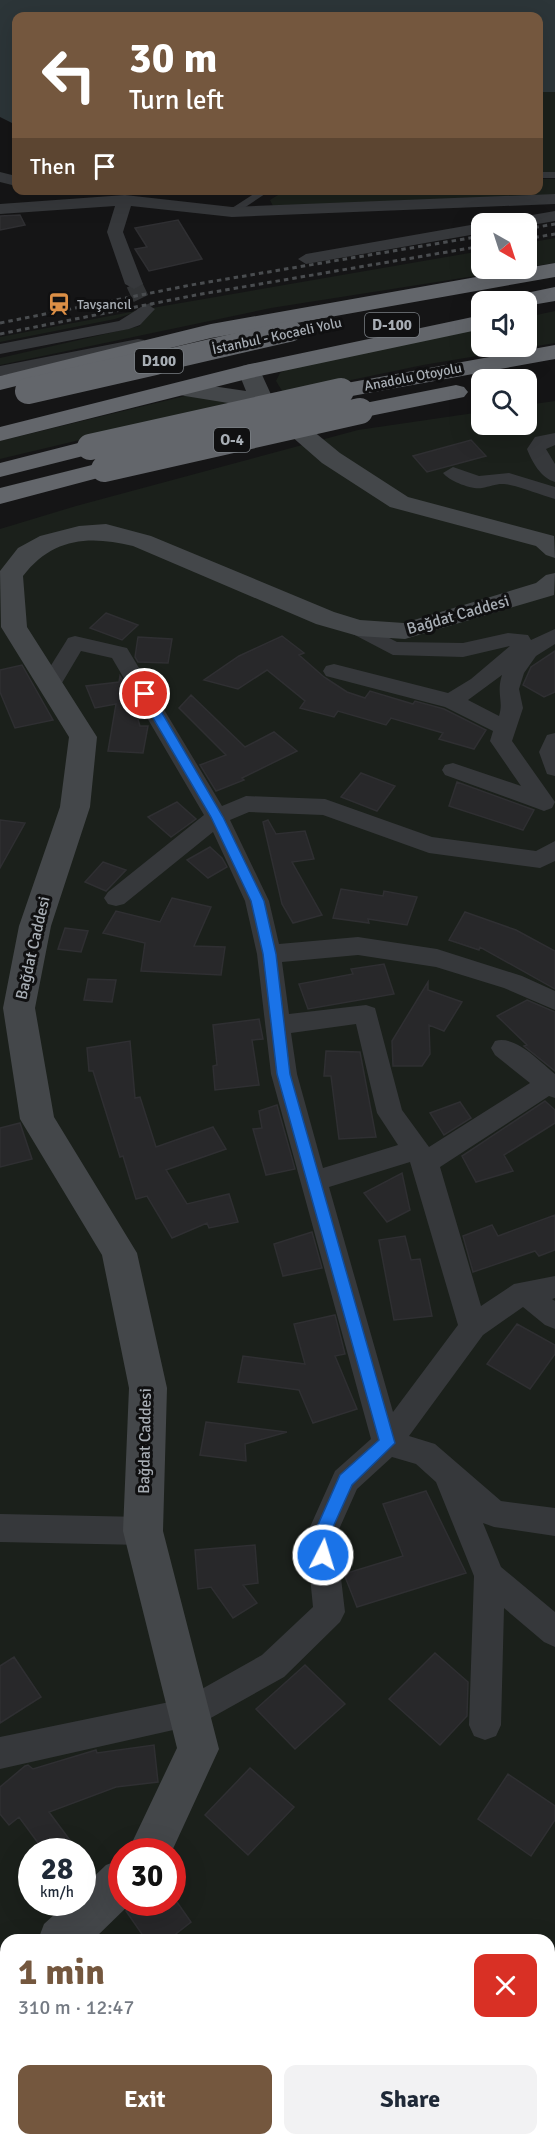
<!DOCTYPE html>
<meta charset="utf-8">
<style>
:root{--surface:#fff;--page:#f2f2f3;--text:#1f2937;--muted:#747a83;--accent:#74573e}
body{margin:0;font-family:Signika,sans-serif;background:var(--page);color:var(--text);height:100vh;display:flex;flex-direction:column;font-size:22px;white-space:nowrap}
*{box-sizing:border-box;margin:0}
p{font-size:20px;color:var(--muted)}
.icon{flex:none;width:33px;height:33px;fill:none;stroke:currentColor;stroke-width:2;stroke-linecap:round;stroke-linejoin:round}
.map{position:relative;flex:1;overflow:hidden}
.drawer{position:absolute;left:0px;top:1934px;width:555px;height:212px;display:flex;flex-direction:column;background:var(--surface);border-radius:18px 18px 0 0;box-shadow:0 6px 24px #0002}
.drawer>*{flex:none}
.guide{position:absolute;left:12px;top:12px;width:531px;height:183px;border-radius:12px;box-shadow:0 6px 24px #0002;background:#74573e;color:#fff;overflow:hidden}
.needle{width:39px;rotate:141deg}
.controls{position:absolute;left:471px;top:213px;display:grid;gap:12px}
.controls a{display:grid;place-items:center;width:66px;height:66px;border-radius:12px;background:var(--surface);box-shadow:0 6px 24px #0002;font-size:30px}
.speed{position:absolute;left:18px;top:1838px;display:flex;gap:12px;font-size:30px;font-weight:700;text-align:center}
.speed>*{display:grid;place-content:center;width:78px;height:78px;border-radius:50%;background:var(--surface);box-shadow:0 6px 24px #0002;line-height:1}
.speed small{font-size:15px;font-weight:400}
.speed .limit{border:9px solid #d22;background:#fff;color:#111}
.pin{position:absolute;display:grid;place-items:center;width:51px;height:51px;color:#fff;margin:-26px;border:3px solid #fff;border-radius:50%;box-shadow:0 2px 6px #0007}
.me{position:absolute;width:66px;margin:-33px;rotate:5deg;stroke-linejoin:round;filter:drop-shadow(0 0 4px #0008)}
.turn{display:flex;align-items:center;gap:21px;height:126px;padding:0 18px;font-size:27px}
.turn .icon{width:78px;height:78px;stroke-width:2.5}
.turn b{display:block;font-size:42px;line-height:51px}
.then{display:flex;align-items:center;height:57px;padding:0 18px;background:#0003;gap:12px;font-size:22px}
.round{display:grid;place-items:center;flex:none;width:63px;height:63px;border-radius:12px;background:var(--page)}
.overview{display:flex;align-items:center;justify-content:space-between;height:102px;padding:0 18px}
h1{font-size:36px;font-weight:700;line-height:45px;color:var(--accent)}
.cta{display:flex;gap:12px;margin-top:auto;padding:12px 18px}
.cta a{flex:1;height:69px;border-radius:12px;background:var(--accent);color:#fff;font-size:24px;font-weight:700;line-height:69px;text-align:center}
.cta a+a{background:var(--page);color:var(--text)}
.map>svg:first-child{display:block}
.green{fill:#1b201b;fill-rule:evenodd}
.water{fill:#2c3538}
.building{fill:#28282a;stroke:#2f2f32;stroke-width:1.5}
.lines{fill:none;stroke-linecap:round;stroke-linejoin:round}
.street-tunnel{stroke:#323436;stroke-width:16;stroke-dasharray:16 8;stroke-linecap:butt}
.lane{fill:#36383b;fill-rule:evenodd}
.street{fill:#36383b;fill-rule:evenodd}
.secondary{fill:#44474a;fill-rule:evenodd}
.highway{fill:#63666b;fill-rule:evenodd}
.rail{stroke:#494c4f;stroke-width:3;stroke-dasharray:4.5 4;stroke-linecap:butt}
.highway-bridge-far1{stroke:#63666b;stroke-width:21}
.highway-bridge{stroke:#63666b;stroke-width:26}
.route{fill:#1a73e8;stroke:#114b97;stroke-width:1.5}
.labels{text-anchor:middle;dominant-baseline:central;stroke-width:6;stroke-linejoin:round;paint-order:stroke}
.far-poi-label{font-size:14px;fill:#a8aeb5;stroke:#101011;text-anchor:start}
.far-street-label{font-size:14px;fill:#a8aeb5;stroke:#101011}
.shield{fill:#101011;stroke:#7a7f84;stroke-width:1.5}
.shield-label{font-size:15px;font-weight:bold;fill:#a8aeb5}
.street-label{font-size:16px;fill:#a8aeb5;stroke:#101011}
</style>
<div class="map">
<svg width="555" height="2144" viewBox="0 0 555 2144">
<rect width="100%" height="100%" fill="#151516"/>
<path class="green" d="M539,92h16v80h-16z
M539,179h16v19l-281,10 -4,-8 16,-10h252z
M555,238v25l-28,4v-24z
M481,251l1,17 37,1 -248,39 -271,57v-7l140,-32 5,-17 -30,10 -115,23v-5l146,-28z
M555,311v32l-132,22 -139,29 -8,-13 4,-8 11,-6 190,-41 1,20h44l1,-29z
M189,395l54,6 -243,58v-18z
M555,401v1743h-555v-1615l76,-23 282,-76 123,-18 1,12h44l1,-19zM32,1851h50v51h-50zM122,1851h50v51h-50zM6,1940h543v199h-543z"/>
<path class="water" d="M0,0h555v92h-16l-1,-76h-522v109l-16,-8z"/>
<path class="building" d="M20,215l5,10 -25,5v-14z
M178,220l24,39 -53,12 -14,-22 12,-2 -12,-19z
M471,440l15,16 -59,16 -14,-16z
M106,613l32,12 -16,15 -32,-12z
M282,636l22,17 -5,2 25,22 23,15 18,6 5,-7 43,13 2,-3 29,8 42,21 -12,19 -35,-10 4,-6 -52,-15 -5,7 -48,-14 -4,6 -34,-9 5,-7 -38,-31 -29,19 -34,-9 35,-24z
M138,637l34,2 -4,24 -30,-1 -3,-5z
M555,651v41l-11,5 -21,-12 8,-18z
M22,665l31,55 -38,8 -15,-36v-22z
M120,676l9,15 11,35h8l-5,27 -35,-2 8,-47 -21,4 -9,-22 33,-4z
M191,695l54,52 29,-15 23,19 -55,27 2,2 -28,11 -16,-26 26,-10 -47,-47z
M361,773l34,13 -18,25 -36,-14z
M457,782l77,28 -11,20 -74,-24z
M177,802l19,17 -25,18 -23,-20z
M0,820l25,3 -25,45z
M268,820l8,14 29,-3 9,28 -22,3 30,53 -29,8 -11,-19 -19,-82z
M210,847l12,11 5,9 -19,11 -21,-18z
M103,862l23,8 -20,21 -21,-9z
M341,889l42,7 1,-5 33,6 -10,28 -39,-6 1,4 -36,-5z
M172,898l39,9 -17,39 31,1 -4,28 -80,-4 4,-28 -42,-10 13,-22 44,11z
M465,912l51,18 39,21v38l-75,-42 -1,3 -30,-10z
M65,928l23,3 -7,21 -23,-3z
M384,964l10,30 -86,15 -9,-25 54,-10 -2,-5z
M88,979l28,1 -4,22 -28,-2z
M428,982v8l34,12 -18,29 -15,-6 1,29 -8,12h-29l-1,-25z
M527,1000l28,12v59l-31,-25 3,-1 -30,-29z
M259,1019l4,20 -11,1 7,45 -44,5 -2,-24 4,-1 -4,-40z
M130,1041l5,57 5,-1 16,50 57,-20 13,22 -60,21 21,34 42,-10 9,28 -29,6 -2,-5 -35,15 -25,-42 -11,3 -13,-43 -3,1 -27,-86h-4l-2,-23z
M326,1051l34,1 16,85 -37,2 -8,-63h-7z
M545,1101l10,9v13l-51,32 9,16 -37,11 -14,-26z
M460,1102l11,16 -27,17 -14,-22z
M277,1105l18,64 -29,6 -13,-46 9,-1 -3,-17z
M20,1123l12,36 -32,8v-39z
M402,1173l8,37 -23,12 -23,-29z
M555,1215v35l-16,6 -4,-5 -62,21 -10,-36 29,-11 6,11z
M312,1232l10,36 -39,8 -9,-32z
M405,1236l6,24 9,-1 12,57 -38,4 -15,-80z
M335,1315l10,39 -10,2 22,53 -44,14 -14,-33 -61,-8 5,-26 62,8 -11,-40z
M517,1324l38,21v9l-25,35 -43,-25z
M206,1422l80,10h1l-42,12 1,17 -46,-6z
M426,1491l40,82 -109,34 -13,-33 59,-18 -20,-52z
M255,1545l3,38 -15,2 14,18 -24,15 -22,-31 -13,2 -3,-39z
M435,1653l33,29 -1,34 -27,29 -51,-46z
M14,1657l27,40 -41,26v-57z
M305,1665l40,39 -50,45 -39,-40z
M154,1745l4,37 -42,5 -67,25 29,39h-34l-25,-34 -10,8 -9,-11v-27l25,-21 3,-1 5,4 63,-19 1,3z
M250,1768l44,39 -46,48 -43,-40z
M508,1774l47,32v14l-24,36 -53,-37z
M134,1902h43l14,20 -23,18h-22l-20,-29z"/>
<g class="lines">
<path class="street-tunnel" d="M134,284l12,25"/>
<path class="lane" d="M538,172h17v6h-17z
M260,190h11l-36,24h-6v-4z"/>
<path class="street" d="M0,172l16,4v10l-16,-4z
M555,194v10l-323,13 -101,-11 -8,26 20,52 -9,5 -9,-5 -18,-52 8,-26 -115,8v-10l125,-9 107,12z
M555,211v10l-29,5v-2h-25l8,-5z
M482,223v10l-176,31 -8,-5 8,-5z
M146,304l9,5 -15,16 -11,4 -129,25v-10l119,-23z
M138,339l6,1 3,4 -3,4 -144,28v-10z
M555,433v12l-9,4 9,15v18c-14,-4 -23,-20 -28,-33l8,-12z
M453,467l26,9 30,-3 46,14v12c-15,-4 -30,-11 -45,-14 -11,-3 -18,1 -28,3 -10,2 -33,-7 -39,-15z
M358,622l39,20 66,1 45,-10 20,2 3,5 24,-11v15l-19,12 -12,17 -5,16 4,19 -11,33 43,61 -3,6 -8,3 -8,-3 -91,-33 -3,-5 3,-5 8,-2 68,23 -31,-45 3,-10 -48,-24 -119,-31 -3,-5 3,-5 8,-2 114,29 23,-14 39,-33 -47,11 -70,-2 -42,-22 -3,-5 3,-5zM502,675c-6,19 2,26 -3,41l-31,-16z
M75,636l52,12 95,158 24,-10 79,3 107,38 104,14 19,-10v20l-15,7 -111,-15 -106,-38 -74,-3 -19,8 39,81 10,43 79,-7 79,12 85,27 33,15v19l-51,-22 -68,-21 -78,-12 -76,7 7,52 77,-9 9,3 27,102 27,37 101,-64 -35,-28 -4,-7 4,-7c21,-6 44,20 60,33v24l-6,-2 -109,71 41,139 33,-22 41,-8v22l-3,1 3,2v28l-10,-4 -22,-18 -40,28 -74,101 26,8 66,57 54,7v28l-61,-9 -11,-4 18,44 54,45v35l-11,-5 -40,-34 -3,117 -5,11 -11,4 -11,-4 -5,-11 5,-149 -38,-94 -20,-18 -24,-7 -35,32 -21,47 9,76 -5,10 -56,55 -84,47 -200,45v-32l184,-38 78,-44 51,-48 -7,-71 29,-65 36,-32 -100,-365 -14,-120 -12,-53 -32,-69 -89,72 -8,2 -8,-2 -4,-6 4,-6 96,-77 -92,-157 -31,-7 -22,37h-16l-3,-5 25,-40 3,-5zM356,1024l21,89 21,32 -75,23 -26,-94 -6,-41zM410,1162l48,163 -65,87 -64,-225z
M555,733v43l-8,-2 -8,-22 8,-17z
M0,1514l143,3 11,4 4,10 -4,10 -11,4 -143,-3z
M555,1992v36l-6,3v-36z
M85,2139h36l-1,5h-36z"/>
<path class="secondary" d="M250,364l8,2 16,35 5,2 61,50 68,44 146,39 1,22 -9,-3 -10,-9 -146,-39 -68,-44 -63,-55 -74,-12 -8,-2 -4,-5 4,-5 8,-2 61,9 -8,-20 4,-5z
M106,524l45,12 183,76 26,8 44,3 132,-40 10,-8 9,-2 -1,22 -149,44 -47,-3 -42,-12 -183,-78c-44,-11 -81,-8 -110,30l4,51 70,110 -7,70 -39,119 -16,82 19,109 83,136 30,135 -4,143 56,218 -47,102h-44l49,-103 -54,-217 6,-143 -27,-133 -82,-136 -17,-111 16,-82 41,-119 9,-70 -68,-110 -1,-56 18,-23 22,-12 39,-10z
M122,1859v43h10l-39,38h-55l6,-16 24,-22h14v-14l24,-23z
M6,1949v47l-6,3v-47z"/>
<path class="highway" d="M555,263v14l-344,61 -211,52v-14l211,-52z
M555,287v14l-29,5v-4h-22l3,-5z
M482,315v14l-231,49 -251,63v-14l250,-63z
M555,345v14l-214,39 -8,-2 -4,-5 4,-5 8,-2z
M456,385l8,2 4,5 -4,5 -104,21 -8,-2 -4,-5 4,-5 8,-2z
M90,440l9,2 3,5 -3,5 -99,25v-14z
M104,462l9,2 3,5 -3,5 -113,30v-16z"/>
<path class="rail" d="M526,229l29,-5
M526,239l29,-5
M0,323l191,-38 291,-49
M0,334l196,-39 286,-49"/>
<path class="highway-bridge-far1" d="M148,364l143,-33"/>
<path class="highway-bridge" d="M28,391l127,-29
M90,447l251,-56
M104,469l256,-58"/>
</g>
<path class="route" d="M145,690l6,4 72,123 41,84 12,53 14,120 105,369 -43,42 -23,51 2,19 -2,5 -6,2 -6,-2 -4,-24 27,-61 39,-35 -102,-366 -14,-120 -12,-53 -40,-84 -72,-123z"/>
<defs>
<g id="station-bare" transform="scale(1.8)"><path d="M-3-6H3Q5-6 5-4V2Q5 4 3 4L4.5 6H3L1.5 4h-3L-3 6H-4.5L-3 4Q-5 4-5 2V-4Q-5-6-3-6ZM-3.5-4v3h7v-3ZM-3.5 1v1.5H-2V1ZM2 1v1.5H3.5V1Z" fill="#dc8f46" stroke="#101011" stroke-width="2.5" paint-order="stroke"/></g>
</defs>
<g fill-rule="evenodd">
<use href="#station-bare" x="59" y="304"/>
</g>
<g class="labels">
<g class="far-poi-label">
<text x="77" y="304">Tavşancıl</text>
</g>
<g class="far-street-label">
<text transform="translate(277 336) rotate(-12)">İstanbul - Kocaeli Yolu</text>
<text transform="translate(413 377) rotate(-11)">Anadolu Otoyolu</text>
</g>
<g class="shield">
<rect x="365" y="313" width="54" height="24" rx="4.5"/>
<rect x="135" y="349" width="48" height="24" rx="4.5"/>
<rect x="214" y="428" width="36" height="24" rx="4.5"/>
</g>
<g class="shield-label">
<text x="392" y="325">D-100</text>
<text x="159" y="361">D100</text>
<text x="232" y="440">O-4</text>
</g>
<g class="street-label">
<text transform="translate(458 615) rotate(-16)">Bağdat Caddesi</text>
<text transform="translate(33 948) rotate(-77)">Bağdat Caddesi</text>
<text transform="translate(145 1441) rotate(-89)">Bağdat Caddesi</text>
</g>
</g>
</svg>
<div class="controls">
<a><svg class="needle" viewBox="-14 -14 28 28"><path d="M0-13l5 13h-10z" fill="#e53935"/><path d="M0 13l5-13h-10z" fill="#747a83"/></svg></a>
<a><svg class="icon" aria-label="sound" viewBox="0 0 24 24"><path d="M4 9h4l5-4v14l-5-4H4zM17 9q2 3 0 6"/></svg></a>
<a><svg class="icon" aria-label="search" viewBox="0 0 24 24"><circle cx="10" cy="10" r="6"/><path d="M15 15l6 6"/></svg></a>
</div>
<div class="speed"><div>28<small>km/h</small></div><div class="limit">30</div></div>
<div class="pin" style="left:145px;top:694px;background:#d93025"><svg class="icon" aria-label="arrive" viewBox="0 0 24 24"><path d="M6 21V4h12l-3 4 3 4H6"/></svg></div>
<svg class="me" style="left:323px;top:1555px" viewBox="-20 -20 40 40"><circle r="17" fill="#1a73e8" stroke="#fff" stroke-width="3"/><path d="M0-11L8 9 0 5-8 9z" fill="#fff"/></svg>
<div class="guide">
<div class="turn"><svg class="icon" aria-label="left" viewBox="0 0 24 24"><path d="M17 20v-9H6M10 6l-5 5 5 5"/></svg><div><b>30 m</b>Turn left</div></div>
<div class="then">Then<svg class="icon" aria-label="arrive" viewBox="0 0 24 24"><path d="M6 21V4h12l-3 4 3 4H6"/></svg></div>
</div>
<section class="drawer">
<div class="overview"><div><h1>1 min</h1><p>310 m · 12:47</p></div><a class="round" style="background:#d93025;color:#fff"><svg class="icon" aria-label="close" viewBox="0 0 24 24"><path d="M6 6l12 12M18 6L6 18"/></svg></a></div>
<div class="cta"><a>Exit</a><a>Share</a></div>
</section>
</div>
